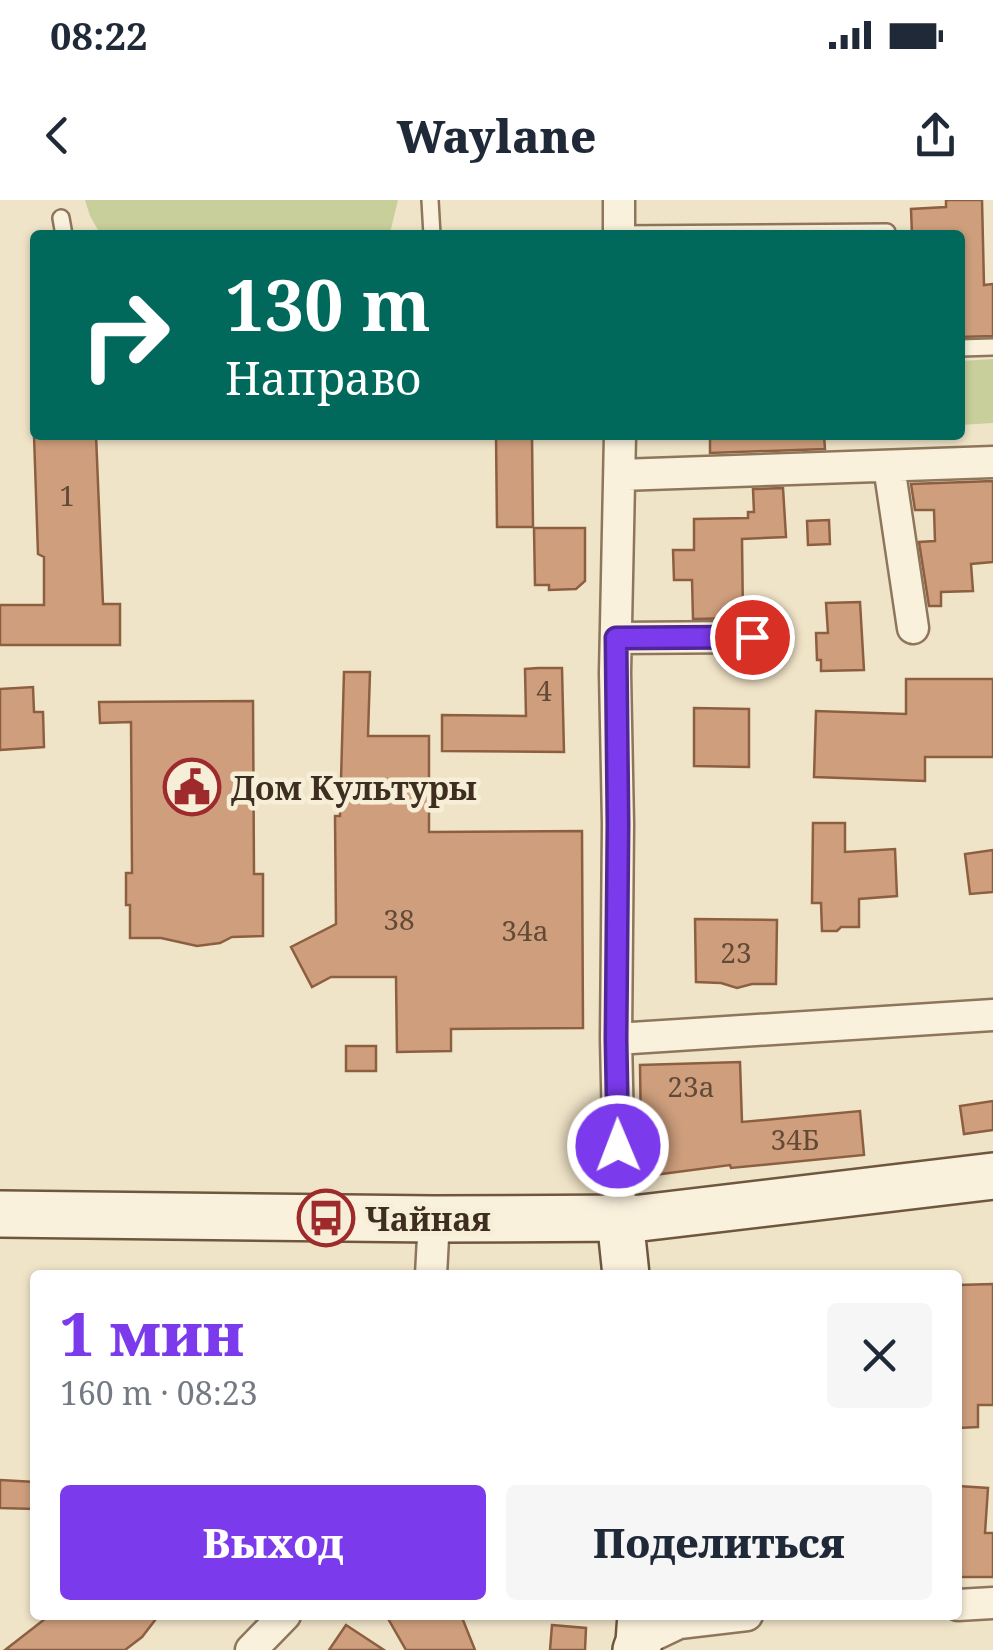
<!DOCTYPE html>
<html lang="ru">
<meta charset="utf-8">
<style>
:root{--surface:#fff;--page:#f6f6f7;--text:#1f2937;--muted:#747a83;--accent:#7c3aed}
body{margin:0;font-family:"Noto Serif",serif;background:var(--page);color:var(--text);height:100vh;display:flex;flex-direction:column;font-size:38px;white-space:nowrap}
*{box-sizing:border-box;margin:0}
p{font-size:32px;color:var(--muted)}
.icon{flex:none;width:55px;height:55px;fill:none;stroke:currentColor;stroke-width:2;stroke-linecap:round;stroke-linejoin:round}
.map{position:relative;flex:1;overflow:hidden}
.sheet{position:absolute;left:30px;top:1070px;width:932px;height:350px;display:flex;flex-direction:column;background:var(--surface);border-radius:10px;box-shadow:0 2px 8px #0004}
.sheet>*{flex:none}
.banner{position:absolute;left:30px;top:30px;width:935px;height:210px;border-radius:10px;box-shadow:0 2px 8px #0004;background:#00695c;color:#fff;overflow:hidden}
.pin{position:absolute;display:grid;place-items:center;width:85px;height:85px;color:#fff;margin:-42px;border:5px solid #fff;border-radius:50%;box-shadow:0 2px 10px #0007}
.me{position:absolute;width:110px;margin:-55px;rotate:359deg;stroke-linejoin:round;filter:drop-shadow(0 0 8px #0008)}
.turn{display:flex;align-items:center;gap:35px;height:210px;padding:0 30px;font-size:45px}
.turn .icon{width:130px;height:130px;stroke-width:2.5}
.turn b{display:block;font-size:70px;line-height:85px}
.round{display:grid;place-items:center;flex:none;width:105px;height:105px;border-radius:10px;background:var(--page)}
.headline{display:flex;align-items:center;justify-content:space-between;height:170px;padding:0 30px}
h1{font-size:60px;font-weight:800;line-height:75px;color:var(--accent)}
.button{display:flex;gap:20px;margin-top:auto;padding:20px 30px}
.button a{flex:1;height:115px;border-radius:10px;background:var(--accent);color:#fff;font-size:40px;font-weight:800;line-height:115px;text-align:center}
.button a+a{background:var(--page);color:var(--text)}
.status{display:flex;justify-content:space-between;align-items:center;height:70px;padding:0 50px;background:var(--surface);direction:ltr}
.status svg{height:28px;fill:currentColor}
header{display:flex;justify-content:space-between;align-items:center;height:130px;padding:0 30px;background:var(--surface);font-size:45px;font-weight:800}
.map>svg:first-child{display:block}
.green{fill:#c9cf9b}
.building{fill:#cf9f7d;stroke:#8d5f41;stroke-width:2.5}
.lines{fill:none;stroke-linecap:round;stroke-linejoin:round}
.lane-casing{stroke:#8d765c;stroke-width:20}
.street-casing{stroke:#8d765c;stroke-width:35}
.secondary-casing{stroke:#6f573f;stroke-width:50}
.lane{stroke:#faf1dc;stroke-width:15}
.street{stroke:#faf1dc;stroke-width:30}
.secondary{stroke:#faf1dc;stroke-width:45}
.route-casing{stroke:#51269a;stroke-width:25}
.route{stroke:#7c3aed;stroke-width:18}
.labels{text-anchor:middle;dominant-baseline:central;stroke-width:9;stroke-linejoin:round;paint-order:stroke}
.number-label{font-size:28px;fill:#624a37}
.poi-label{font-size:32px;font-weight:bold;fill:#3d2e20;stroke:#f7eed8;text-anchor:start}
</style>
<div class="status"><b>08:22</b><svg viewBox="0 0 49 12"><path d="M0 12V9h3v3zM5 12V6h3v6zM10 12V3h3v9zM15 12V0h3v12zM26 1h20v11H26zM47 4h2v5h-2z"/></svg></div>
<header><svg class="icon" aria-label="back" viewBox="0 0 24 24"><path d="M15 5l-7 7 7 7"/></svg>Waylane<svg class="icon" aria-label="share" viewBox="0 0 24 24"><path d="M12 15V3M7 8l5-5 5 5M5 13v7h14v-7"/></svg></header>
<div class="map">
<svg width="993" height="1450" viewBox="0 0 993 1450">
<rect width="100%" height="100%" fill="#f0e4c8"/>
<path class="green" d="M85,0h313l-7,29 -7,6h-283l-11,-19z
M993,159v64l-33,2v-64z"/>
<path class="building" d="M946,0h36l2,85 9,-1v52l-33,1v-102h-48l-1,-26 35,-2z
M34,235h62l7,169h17v41h-120v-40h44v-48l-6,-3z
M496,235h36l1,92h-36z
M710,235h114l1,14 -115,4z
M993,281v81l-22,2 2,27 -32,1v14h-12l-10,-64 16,-1 -1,-31h-19l-4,-26z
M783,288l3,49 -44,2 1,79 -50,1 -1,-39h-18l-1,-30h21v-31l54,-1v-6h6l-1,-23z
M829,320l1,24 -22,1 -1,-24z
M534,328h51v53l-9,8 -27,1v-5h-14z
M860,402l4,68 -43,1v-11h-4l-1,-27h12l-2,-30z
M538,468h24l2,84 -122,-1v-36l84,1 -1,-47z
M344,472h26l-2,64h61v96l153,-1 1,197 -132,1v22l-54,1 -1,-75h-65l-19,10 -21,-40 45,-23 -1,-108h5z
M906,479h87v78h-68v24l-111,-4 2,-66 90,3z
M33,487l1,25h9l1,35 -44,3v-61z
M253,501l1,173h9v62l-31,1 -12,6 -23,3 -36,-8h-31v-33h-4v-32h6l-1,-151 -31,1 -1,-21z
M694,508l55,1v58l-55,-1z
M813,623h32v29l50,-3 2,47 -38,3v28h-18l-4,4h-15l-1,-28h-9z
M993,650v42l-23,2 -5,-40z
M695,719l82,1 -1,64h-24l-15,4 -16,-5 -25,-1z
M346,846h30v25h-30z
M740,862l2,60 118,-11 4,44 -133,13 -1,-3 -84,11 -5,-43 -1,-68z
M993,901v29l-29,4 -4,-28z
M993,1084v121h-15v22l-20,1v-143z
M0,1280l35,2v27l-35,-1z
M958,1286l30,2 -3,45h8v44h-35z
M50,1415h109l-17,22 -17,13h-120z
M386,1415h75l14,35h-69z
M346,1425l38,25h-55z
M552,1425l34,3 -1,22h-35z"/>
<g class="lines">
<g class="lane-casing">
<path id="lane" d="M430,0l2,35
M61,18l3,17
M619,34l268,-2v3
M960,148l33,-1"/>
</g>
<g class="street-casing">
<path id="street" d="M619,35v-35
M620,235l-5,238 3,151 -2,215 4,179
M889,266l24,162
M620,275l373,-13
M616,438l136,-1
M616,839l377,-24
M431,1075l3,-56
M958,1405l35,-2
M639,1442l40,-19 68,-8
M251,1450l34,-35"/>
</g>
<g class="secondary-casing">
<path id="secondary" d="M0,1014l434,5 207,-1 352,-42
M620,1018l6,57
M636,1450l3,-8 2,-27"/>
</g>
<use href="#lane" class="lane"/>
<use href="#street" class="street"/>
<use href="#secondary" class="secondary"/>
</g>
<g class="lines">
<g class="route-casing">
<path id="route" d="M618,946l-2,-107 2,-215 -2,-186 136,-1"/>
</g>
<use href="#route" class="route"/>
</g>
<defs>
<g id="civic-ring" transform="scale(2.875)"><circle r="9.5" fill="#f7eed8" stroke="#9e2a2b" stroke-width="1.5"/><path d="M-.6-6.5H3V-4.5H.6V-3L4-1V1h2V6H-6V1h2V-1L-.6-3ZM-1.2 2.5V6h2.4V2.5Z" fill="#9e2a2b"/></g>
<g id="bus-ring" transform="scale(2.875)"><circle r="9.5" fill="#f7eed8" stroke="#9e2a2b" stroke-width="1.5"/><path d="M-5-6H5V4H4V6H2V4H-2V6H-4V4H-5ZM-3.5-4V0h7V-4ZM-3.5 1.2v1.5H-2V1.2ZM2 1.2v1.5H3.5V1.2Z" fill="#9e2a2b"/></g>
</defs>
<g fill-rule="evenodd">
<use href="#civic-ring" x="192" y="587"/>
<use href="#bus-ring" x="326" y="1018"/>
</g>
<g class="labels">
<g class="number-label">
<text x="67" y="295">1</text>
<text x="544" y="490">4</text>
<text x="399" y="719">38</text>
<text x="525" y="730">34а</text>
<text x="736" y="752">23</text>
<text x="691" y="886">23а</text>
<text x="795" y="939">34Б</text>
</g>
<g class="poi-label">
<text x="231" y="587">Дом Культуры</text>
<text x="365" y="1018">Чайная</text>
</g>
</g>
</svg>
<div class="pin" style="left:752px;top:437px;background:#d93025"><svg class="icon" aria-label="arrive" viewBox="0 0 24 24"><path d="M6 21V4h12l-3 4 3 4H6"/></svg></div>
<svg class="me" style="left:618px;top:946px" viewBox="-20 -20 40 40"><circle r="17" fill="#7c3aed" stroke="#fff" stroke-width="3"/><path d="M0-11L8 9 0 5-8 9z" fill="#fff"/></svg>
<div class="banner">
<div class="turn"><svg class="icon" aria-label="right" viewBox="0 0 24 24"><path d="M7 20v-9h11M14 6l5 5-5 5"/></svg><div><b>130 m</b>Направо</div></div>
</div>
<section class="sheet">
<div class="headline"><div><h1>1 мин</h1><p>160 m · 08:23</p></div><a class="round"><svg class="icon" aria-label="close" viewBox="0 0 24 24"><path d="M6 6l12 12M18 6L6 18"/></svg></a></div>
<div class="button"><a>Выход</a><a>Поделиться</a></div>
</section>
</div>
